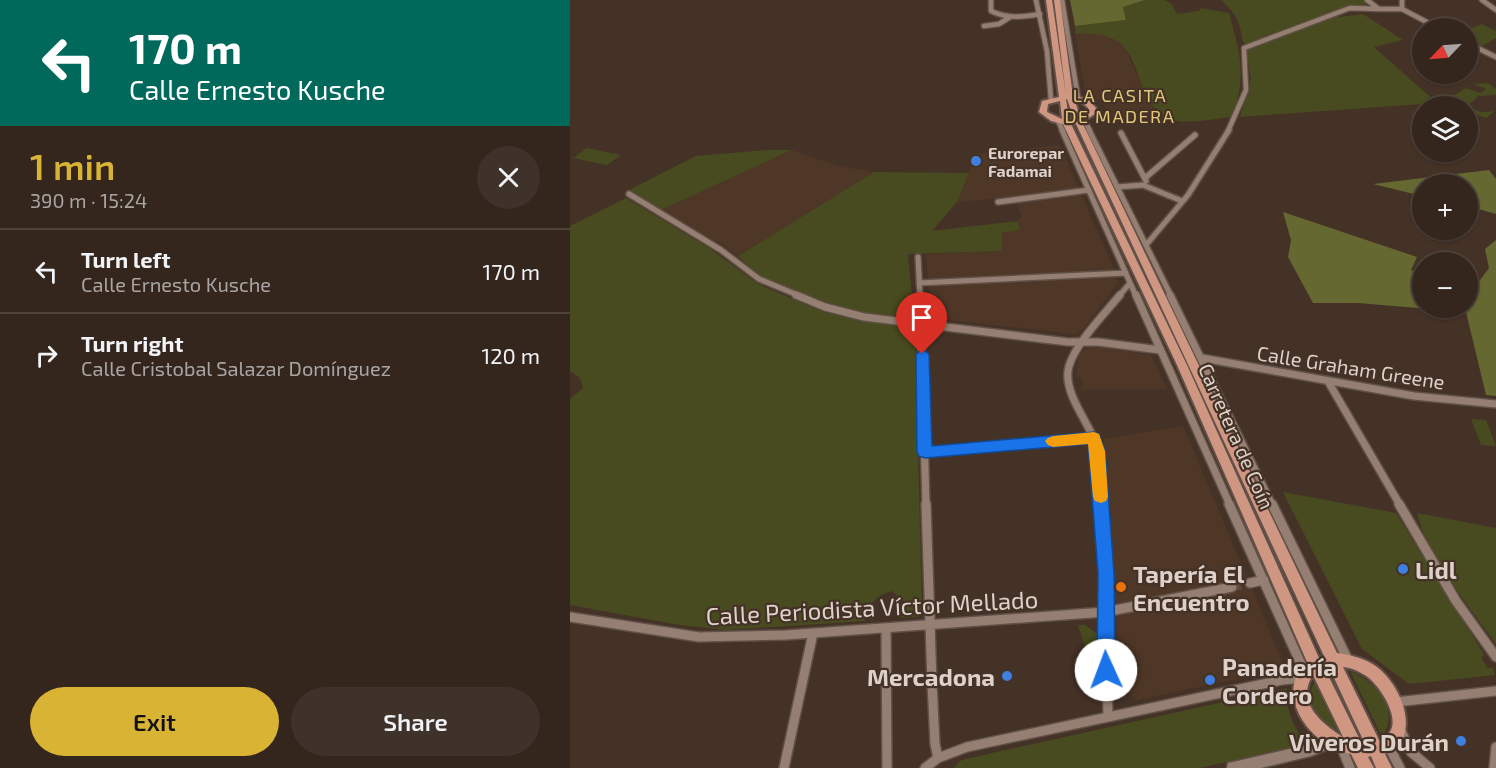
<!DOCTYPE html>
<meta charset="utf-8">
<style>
:root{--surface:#34261d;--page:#3f322a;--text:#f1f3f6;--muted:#a9a5a4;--line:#4e433b;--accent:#d9b334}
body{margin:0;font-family:"Exo 2",sans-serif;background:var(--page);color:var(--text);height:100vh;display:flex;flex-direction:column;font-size:22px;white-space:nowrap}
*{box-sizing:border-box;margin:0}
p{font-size:20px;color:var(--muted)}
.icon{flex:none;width:33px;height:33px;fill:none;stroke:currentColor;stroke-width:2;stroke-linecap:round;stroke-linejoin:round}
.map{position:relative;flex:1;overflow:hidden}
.details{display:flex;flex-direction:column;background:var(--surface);width:570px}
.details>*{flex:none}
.top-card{background:#00695c;color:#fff;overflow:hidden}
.needle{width:39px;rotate:245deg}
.buttons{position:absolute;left:842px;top:18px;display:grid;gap:12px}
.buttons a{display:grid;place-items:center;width:66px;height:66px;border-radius:50%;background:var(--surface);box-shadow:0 2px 4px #0004,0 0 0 2px var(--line);font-size:30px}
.pin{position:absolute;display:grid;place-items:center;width:51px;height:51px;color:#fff;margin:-62px -26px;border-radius:50% 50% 50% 0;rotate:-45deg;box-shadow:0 0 6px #0007}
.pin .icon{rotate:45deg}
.me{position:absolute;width:66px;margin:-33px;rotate:358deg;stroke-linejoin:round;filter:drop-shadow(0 0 4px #0008)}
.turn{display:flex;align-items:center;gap:21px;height:126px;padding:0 30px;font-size:27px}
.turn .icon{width:78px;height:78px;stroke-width:2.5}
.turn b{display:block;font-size:42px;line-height:51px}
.round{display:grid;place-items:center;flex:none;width:63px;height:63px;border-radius:32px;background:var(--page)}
.summary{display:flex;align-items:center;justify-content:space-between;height:102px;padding:0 30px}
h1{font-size:36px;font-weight:600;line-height:45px;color:var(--accent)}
.button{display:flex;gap:12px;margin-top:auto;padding:12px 30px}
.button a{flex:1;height:69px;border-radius:36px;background:var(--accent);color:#111;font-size:24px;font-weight:600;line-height:69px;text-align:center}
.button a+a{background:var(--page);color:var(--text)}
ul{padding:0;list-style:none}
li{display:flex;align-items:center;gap:18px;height:84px;padding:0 30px;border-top:2px solid var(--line)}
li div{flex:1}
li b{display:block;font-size:22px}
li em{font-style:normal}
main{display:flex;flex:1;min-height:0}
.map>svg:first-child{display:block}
.built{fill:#4f3727}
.green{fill:#484a1f}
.forest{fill:#656831}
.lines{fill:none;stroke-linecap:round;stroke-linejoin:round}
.minor-tunnel{stroke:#5c4a3f;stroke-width:9;stroke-dasharray:9 4.5;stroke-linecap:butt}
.minor-far3-casing{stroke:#605047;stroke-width:7}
.minor-far2-casing{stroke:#605047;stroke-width:8}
.minor-far1-casing{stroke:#605047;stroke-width:10}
.minor-casing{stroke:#605047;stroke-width:12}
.tertiary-casing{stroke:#605047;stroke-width:3}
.primary-casing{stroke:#605047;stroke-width:4}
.minor-far3{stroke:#957f72;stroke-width:4.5}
.minor-far2{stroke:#957f72;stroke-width:5}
.minor-far1{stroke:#957f72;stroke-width:7}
.minor{stroke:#957f72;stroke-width:9}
.tertiary{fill:#957f72;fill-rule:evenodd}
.primary{fill:#cf9682;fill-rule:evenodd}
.route{fill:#1a73e8;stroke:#114b97;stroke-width:1.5}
.slow{fill:#f59e0b}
.shop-dot{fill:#3f7fe0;stroke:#453227;stroke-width:2}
.food-dot{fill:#e8710a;stroke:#453227;stroke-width:2}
.labels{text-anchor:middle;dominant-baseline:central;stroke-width:4.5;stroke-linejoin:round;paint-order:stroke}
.far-poi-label{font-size:16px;font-weight:bold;fill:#ddd1ca;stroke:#453227;text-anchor:start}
.far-neighbourhood-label{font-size:18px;letter-spacing:1.5px;fill:#e1c77b;stroke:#453227}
.street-label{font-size:20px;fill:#ddd1ca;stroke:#453227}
.near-poi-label{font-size:24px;font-weight:bold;fill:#ddd1ca;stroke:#453227;text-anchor:start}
.near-street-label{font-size:24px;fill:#ddd1ca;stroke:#453227}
</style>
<main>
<section class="details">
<div class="top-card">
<div class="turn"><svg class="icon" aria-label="left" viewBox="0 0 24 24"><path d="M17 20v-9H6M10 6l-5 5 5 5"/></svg><div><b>170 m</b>Calle Ernesto Kusche</div></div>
</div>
<div class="summary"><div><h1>1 min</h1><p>390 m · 15:24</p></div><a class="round"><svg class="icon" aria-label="close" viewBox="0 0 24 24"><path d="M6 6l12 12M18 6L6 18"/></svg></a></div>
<ul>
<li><svg class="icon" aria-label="left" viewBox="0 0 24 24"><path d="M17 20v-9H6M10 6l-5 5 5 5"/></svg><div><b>Turn left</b><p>Calle Ernesto Kusche</p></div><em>170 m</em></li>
<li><svg class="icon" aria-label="right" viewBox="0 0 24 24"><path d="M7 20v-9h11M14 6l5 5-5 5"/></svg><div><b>Turn right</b><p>Calle Cristobal Salazar Domínguez</p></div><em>120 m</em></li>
</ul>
<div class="button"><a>Exit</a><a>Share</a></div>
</section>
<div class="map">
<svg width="926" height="768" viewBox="0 0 926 768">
<rect width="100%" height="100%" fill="#453227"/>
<path class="built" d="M524,32l16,4 14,10 23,50 11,15 16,10 -78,-2 11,-9 -4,-8 -17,-6 -11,-62z
M490,145l54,125 4,13 -36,47 -7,4 -144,-16 -5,-64 76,-3 -1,-18 19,-3 -3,-9 5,-4 -7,-20 -58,5 19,-48z
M222,150l45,16 37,6 -136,84 -17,-13 -30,-13 -30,-20z
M525,346l56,9 16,34 -88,1 4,-5 -1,-6 -6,-3 2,-16 3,-7 7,-6z
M613,426l99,235 -6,10 -139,29 -8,-9 -11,-46 -8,-134 -7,-72z"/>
<path class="green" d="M575,0h19l7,3 6,11 22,-3 2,-3 28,5c12,43 17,60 4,104 -14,1 -49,8 -60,3 -52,-20 -16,-93 -98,-86v-8l51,-6 -3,-13z
M651,0h143l6,4 -23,3 -100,38 -4,-3c-3,-19 -7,-29 -22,-42z
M767,14l3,3 23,-3 40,26 -29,7 63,56 -197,14 11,-40 -5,-24 2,-3z
M912,24l14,7v7l-15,9 -14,-7v-10z
M918,83l8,6v6l-18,1 -8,8c5,10 17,9 26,6l-10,8 -19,-7v-5h-11l-12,-5 22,-13 14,5 6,-4 -12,-5z
M17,148l34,7 -14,10 -34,-7z
M197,150h25l-131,60 -32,-20 67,-34z
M304,172l95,1 -12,29 -25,29 85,-10 3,9 -18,3v18l-94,3 6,63 -47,-4 -36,-9 -69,-26 -24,-22z
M56,198l83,50 49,36 66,28 27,6 64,9 7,282 -4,8 -18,1 4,-16 -12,-11 -11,4 -17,15 1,11 -139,9 -47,-5 -109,-20v-206l13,-11 -3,-10 -10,-7v-145z
M901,419l15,1 10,26 -15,-1z
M713,492l113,21 89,143 -4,1 6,11h6l2,7 -86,9 -47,-35z
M847,513l79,15v116c-24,-33 -71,-93 -79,-131z
M508,625h7l12,9 -1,48z
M780,671c26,10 51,39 32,66z
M747,679l30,64c-21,-18 -52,-34 -30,-64z
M717,688c-2,21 6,39 20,56l-107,24h-246l6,-7 5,-2z"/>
<path class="forest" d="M500,0h75l-22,7 3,13 -51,6z
M919,170l7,9v35l-29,-8v-22h-45v12l-49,-12z
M713,212l134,45 -6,13 11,5v33h45v-18l5,1 17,-23 -4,-19 11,-9v156l-10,-1 -20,-83 -108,-9h-45l-25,-46 3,-17z"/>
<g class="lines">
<path class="minor-tunnel" d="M662,587l18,-4"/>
<g class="minor-far3-casing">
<path id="minor-far3" d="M421,0v11c16,8 32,6 49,3
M466,0l11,51 4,49
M492,0l16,98
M797,0l12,9h23l36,19
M832,0v9
M912,0l14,10
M414,26l15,-2 11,-7
M897,43l29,14
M514,119l6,12
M488,121l5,10
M658,131l18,-41 -2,-42 106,-40 29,1"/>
</g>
<g class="minor-far2-casing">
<path id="minor-far2" d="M492,130l74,166
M519,130l82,166
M551,133l25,48
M575,178l50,-43
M547,187l26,-2 39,16
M59,194l92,56 38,29 41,17
M428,202l91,-12
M576,245l42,-50 41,-65
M348,257l2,39
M349,283l207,-10
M549,296l11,-13"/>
</g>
<g class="minor-far1-casing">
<path id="minor-far1" d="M226,295l29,12 39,10 204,25h30l62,8
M350,295l6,210
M566,295l94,210
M600,295l102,210
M632,358l212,38 82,8
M759,383l71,122
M355,452l169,-14
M533,505c-2,-20 -1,-41 -7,-60 -7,-23 -31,-49 -28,-74 3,-23 37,-58 52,-76"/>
</g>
<g class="minor-casing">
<path id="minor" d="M356,504l6,179 3,61 3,14
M533,504l5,213
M659,504l76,169
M702,504l76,156
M829,504l57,97 40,56
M680,583l14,-3
M0,617l129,20 87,-2 319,-23 127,-25
M316,628l1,140
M826,702l100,-11
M830,729l11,23 19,16
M818,745l12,23
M773,751l7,17
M214,768l29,-135
M355,768l13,-10 29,-11 315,-67 20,-2
M924,768l2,-21"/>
</g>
<g class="tertiary-casing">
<path id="tertiary" d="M757,738l4,2 2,4 -2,4 -20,8 -50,12h-34l1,-5 5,-1 78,-18z"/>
</g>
<g class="primary-casing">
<path id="primary" d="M476,0h6l14,95 -12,-95h6l13,96 15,3 8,9 -1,6 -13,8 255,531c14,2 28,5 40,14 24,18 47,71 8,87l7,14h-16l-5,-12 -3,1 6,11h-16l-7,-14c-12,-3 -24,-8 -34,-17 -22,-19 -35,-53 -10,-75l-130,-297 -114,-241 -12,-3 -12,-9 3,-11 17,-4zM496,99h1l7,20 -5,1zM490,101l2,18 -15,-7 1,-8zM505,101l8,2 5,5v3l-8,6zM501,124h5l248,532 -5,2 -132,-293zM759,667l35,75h-3l-36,-73zM773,667c10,1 18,5 26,11 15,13 39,52 10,62zM743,675l30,62c-21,-13 -48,-35 -30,-62z"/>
</g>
<use href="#minor-far3" class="minor-far3"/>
<use href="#minor-far2" class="minor-far2"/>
<use href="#minor-far1" class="minor-far1"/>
<use href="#minor" class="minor"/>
<use href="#tertiary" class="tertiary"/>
<use href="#primary" class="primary"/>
</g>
<path class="route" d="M352,349l7,5 3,92 162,-14 5,2 6,17 9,122 1,97 -3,6 -6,3 -6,-3 -3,-6 1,-97 -10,-129 -163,14 -6,-2 -2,-4 -1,-98z"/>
<path class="slow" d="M524,432l5,2 6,17 3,46 -2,4 -5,2 -6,-2 -2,-4 -5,-53 -35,3 -5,-2 -3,-4 3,-3 5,-2z"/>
<g class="shop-dot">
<circle cx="406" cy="161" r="6"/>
<circle cx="833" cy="569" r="6"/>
<circle cx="437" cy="676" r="6"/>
<circle cx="640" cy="680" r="6"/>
<circle cx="891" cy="741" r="6"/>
</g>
<circle class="food-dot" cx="551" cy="587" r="6"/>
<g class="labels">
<g class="far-poi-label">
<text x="418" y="152">Eurorepar<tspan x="418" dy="18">Fadamai</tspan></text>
</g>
<g class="far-neighbourhood-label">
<text x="550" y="95">LA CASITA<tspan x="550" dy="21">DE MADERA</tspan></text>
</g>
<g class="street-label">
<text transform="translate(781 367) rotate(9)">Calle Graham Greene</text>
<text transform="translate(667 436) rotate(66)">Carretera de Coín</text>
</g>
<g class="near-poi-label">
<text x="845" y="569">Lidl</text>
<text x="563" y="573">Tapería El<tspan x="563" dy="28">Encuentro</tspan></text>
<text x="652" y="666">Panadería<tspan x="652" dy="28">Cordero</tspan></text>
<text x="425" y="676" text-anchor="end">Mercadona</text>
<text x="879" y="741" text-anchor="end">Viveros Durán</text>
</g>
<g class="near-street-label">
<text transform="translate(302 607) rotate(-3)">Calle Periodista Víctor Mellado</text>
</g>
</g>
</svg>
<div class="buttons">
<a><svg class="needle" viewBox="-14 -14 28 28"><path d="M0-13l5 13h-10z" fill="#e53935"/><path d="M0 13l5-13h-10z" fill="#a9a5a4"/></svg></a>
<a><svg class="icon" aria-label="layers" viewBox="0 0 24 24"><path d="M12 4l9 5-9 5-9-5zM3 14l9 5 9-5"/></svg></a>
<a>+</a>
<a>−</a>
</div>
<div class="pin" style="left:352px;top:354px;background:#d93025"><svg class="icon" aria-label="arrive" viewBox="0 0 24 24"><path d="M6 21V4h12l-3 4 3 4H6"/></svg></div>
<svg class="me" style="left:536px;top:670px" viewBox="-20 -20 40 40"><circle r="19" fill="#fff"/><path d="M0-13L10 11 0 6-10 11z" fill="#1a73e8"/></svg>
</div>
</main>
